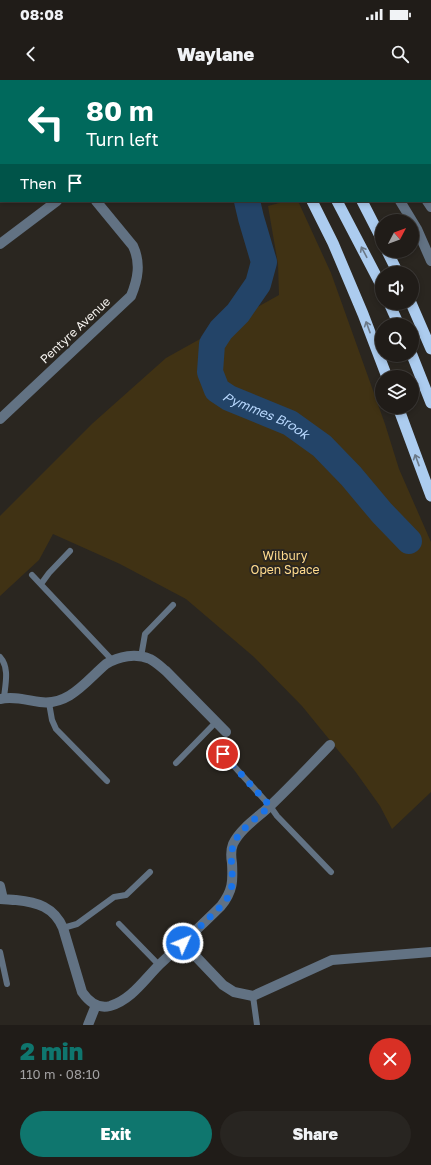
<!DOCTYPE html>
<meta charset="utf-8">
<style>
:root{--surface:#201c18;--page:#282521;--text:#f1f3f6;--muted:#a2a1a2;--line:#3d3a37;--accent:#0f766e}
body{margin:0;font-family:"Golos Text",sans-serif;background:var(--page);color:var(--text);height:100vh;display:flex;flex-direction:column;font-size:15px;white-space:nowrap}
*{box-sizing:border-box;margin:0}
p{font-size:13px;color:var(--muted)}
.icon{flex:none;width:22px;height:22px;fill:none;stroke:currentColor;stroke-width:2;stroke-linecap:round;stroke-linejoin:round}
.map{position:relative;height:945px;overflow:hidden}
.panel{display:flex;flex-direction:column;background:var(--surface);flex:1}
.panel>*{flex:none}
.hud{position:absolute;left:0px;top:0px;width:431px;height:122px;box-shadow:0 2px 6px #0003,0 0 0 1px var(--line);background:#00695c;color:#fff;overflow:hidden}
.needle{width:26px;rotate:49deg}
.buttons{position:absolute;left:375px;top:134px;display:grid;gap:8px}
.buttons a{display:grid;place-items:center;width:44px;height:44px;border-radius:50%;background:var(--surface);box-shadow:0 2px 6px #0003,0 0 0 1px var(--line);font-size:20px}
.pin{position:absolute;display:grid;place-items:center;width:34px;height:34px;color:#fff;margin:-17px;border:2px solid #fff;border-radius:50%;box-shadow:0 1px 4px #0007}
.me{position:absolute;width:44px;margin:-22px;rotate:46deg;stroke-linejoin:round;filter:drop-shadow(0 0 3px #0008)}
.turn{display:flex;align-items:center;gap:14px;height:84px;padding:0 20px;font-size:18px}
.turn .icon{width:52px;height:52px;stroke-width:2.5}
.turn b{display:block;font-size:28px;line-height:34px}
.then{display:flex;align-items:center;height:38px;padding:0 20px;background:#0003;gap:8px;font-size:15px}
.round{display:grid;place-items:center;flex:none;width:42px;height:42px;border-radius:21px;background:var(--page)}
.summary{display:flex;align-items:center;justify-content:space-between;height:68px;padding:0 20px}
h1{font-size:24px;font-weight:800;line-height:30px;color:var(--accent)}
.button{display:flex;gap:8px;margin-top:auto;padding:8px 20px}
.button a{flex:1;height:46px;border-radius:24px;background:var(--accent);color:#fff;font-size:16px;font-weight:800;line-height:46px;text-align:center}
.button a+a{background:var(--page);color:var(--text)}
.status{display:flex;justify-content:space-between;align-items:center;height:28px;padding:0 20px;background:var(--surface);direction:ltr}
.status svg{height:11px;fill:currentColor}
header{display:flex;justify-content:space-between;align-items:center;height:52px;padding:0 20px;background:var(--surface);font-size:18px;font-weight:800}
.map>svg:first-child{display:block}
.green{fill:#403214}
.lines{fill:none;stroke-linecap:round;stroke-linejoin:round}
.river{stroke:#234468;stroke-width:26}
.service{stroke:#627283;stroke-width:6}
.minor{stroke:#627283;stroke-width:10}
.tertiary{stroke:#627283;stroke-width:10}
.trunk{stroke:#acccef;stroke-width:11}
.oneway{stroke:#6b7988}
.route{stroke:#1a73e8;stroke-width:7;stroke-dasharray:0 12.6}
.labels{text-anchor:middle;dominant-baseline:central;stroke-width:4;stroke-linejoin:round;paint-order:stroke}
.street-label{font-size:12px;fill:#f7f4f0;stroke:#2a2620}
.park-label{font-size:12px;fill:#ffdb8e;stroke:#2a2620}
.water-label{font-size:13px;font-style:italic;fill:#b7d7fd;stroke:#2a2620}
</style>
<div class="status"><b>08:08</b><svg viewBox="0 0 49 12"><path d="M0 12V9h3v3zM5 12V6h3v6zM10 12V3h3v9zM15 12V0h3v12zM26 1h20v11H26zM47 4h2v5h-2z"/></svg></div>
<header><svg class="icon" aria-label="back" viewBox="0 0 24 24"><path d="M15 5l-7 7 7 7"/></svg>Waylane<svg class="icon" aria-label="search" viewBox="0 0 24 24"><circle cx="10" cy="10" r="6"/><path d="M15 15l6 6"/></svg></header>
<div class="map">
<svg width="431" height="945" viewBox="0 0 431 945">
<rect width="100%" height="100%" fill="#2a2620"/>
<path class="green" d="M287,121h11l33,72 54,151 14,45 32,73v250l-39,37 -12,-23 -25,-35 -53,-65 -48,-49 -68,-58 -66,-35 -67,-30 -14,26 -39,36v-80l93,-93 73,-65 113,-63 -1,-31 -10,-58z"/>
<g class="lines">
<g class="river">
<path d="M167,0l1,1"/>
<path id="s1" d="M247,121l4,17 13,44 -6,22 -20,29 -17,17 -9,14 -2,28 7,18 12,8 61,25 32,23 29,30 31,37 27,28"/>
</g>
<path class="service" d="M151,0l1,1
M382,0v1
M108,1l2,-1
M0,79l1,-1
M32,495l80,85
M41,504l8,-11 21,-22
M0,577c10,11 5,28 4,41
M141,577l4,-23 28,-29
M49,623l3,17 4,9 51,52
M223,674l47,52 7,10 54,56
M176,683l40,-41
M119,844l40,41
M63,848l14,-4 37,-27 12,-2 24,-23
M0,872l7,32
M253,916l4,29"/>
<path class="minor" d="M354,0l1,1
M430,88l1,1
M0,164l57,-43
M0,339l131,-123c7,-17 10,-33 2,-50l-37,-45
M0,619c14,-3 26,1 40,3 29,4 46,-21 66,-38 13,-8 30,-11 44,-5 6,3 11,8 16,12l60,61
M0,806l3,13
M0,819c5,0 11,1 16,1 21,2 38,7 47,28l19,64c7,10 16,17 28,14 21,-6 34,-26 49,-41 21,-20 42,-39 62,-59 12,-15 12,-25 11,-43 -1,-6 -1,-14 1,-19 7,-15 24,-26 36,-37 21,-20 41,-41 61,-62
M183,863l40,42 11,7 19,4 79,-36 99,-8
M88,945l8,-20"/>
<path class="tertiary" d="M244,0l1,1
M327,0l1,1
M400,121l17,28 14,32
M427,121l4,6"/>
<path class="trunk" d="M271,0v1
M297,0l1,1
M312,121l21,42 30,71 24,63
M337,121l45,86
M362,121l20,39
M387,171l11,22
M389,223l10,22
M411,223l20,46
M412,275l19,48
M398,327l33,89"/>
</g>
<defs><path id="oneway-shaft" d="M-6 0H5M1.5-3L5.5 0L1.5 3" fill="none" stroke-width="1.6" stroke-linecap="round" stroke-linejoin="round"/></defs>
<g class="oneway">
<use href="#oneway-shaft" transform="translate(364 172) rotate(-118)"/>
<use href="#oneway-shaft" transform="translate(368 247) rotate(-110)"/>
<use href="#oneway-shaft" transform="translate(417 380) rotate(-110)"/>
</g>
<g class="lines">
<path class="route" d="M183,863c10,-9 19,-19 29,-28 5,-5 12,-11 16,-18 9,-16 0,-35 5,-51 4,-15 26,-30 37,-40l-47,-52"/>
</g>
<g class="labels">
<g class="street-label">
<text transform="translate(75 250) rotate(-43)">Pentyre Avenue</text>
</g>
<g class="park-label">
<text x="285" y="475">Wilbury<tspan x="285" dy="14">Open Space</tspan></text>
</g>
<g class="water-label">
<text stroke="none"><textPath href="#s1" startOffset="265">Pymmes Brook</textPath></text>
</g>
</g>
</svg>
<div class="buttons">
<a><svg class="needle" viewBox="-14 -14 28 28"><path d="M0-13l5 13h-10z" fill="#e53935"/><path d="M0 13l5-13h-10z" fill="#a2a1a2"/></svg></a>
<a><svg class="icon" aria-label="sound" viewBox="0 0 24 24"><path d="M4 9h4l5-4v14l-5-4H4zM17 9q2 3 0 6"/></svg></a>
<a><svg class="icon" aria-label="search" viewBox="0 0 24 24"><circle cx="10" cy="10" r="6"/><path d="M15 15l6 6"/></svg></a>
<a><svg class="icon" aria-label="layers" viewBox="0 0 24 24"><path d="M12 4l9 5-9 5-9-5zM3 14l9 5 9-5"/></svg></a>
</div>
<div class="pin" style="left:223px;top:674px;background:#d93025"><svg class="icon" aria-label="arrive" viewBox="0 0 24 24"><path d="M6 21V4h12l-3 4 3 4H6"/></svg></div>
<svg class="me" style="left:183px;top:863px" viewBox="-20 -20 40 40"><circle r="17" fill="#1a73e8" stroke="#fff" stroke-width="3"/><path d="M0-11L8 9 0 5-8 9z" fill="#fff"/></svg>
<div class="hud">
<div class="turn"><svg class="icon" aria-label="left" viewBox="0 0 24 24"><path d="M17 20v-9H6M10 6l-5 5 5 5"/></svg><div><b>80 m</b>Turn left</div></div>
<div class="then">Then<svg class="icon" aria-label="arrive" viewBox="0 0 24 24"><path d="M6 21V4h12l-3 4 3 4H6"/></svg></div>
</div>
</div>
<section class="panel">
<div class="summary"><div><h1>2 min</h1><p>110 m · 08:10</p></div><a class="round" style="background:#d93025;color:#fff"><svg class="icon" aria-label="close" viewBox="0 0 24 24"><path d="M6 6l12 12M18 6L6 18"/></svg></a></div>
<div class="button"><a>Exit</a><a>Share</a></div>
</section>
